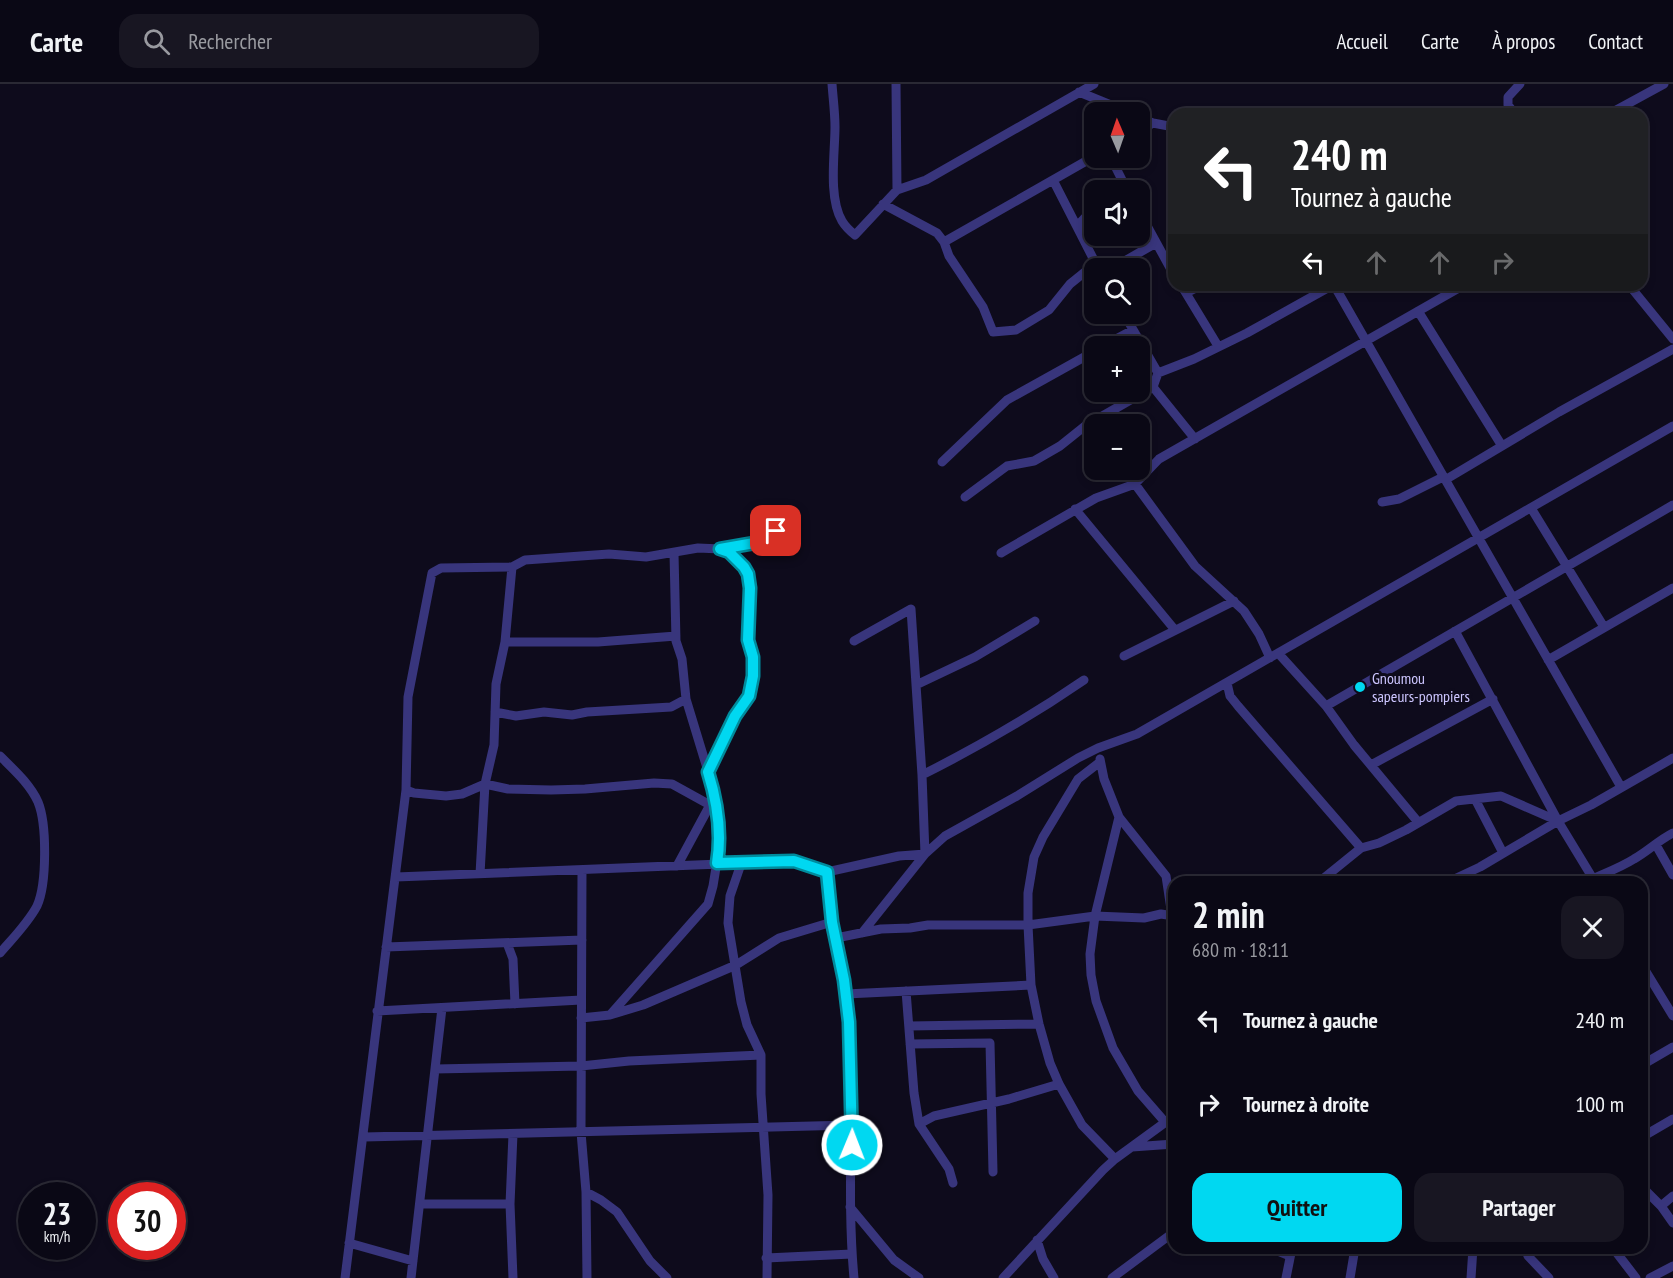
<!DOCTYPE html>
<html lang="fr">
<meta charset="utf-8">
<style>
:root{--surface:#0a0815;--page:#181622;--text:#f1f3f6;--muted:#999aa0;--line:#2a2934;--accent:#00d8f1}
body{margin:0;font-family:"PT Sans Narrow",sans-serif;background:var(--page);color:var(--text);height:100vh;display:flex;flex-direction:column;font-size:22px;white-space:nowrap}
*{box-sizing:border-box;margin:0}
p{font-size:20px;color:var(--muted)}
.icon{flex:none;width:33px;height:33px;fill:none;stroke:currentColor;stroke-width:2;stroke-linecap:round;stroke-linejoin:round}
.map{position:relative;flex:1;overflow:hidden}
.side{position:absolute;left:1168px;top:792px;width:480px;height:378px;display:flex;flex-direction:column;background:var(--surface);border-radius:18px;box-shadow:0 3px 9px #0003,0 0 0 2px var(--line)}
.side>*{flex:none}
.top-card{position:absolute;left:1168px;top:24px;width:480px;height:183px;border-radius:18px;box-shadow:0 3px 9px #0003,0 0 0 2px var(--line);background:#202124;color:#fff;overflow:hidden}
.needle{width:39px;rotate:358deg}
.buttons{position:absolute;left:1084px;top:18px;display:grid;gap:12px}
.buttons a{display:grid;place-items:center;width:66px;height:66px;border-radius:12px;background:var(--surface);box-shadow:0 3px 9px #0003,0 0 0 2px var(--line);font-size:30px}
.speed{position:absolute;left:18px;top:1098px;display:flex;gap:12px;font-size:30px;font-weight:700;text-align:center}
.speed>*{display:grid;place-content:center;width:78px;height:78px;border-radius:50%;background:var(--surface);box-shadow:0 3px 9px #0003,0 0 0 2px var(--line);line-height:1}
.speed small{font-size:15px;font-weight:400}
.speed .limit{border:9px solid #d22;background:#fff;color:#111}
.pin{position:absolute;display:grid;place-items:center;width:51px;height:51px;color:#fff;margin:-26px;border-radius:12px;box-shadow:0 3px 9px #0006}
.me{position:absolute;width:66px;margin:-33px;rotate:1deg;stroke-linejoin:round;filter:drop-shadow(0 0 4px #0008)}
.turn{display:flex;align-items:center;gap:21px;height:126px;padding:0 24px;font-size:27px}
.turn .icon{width:78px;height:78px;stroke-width:2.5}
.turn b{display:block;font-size:42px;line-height:51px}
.lanes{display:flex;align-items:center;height:57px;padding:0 24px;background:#0003;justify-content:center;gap:30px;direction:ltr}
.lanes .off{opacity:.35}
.round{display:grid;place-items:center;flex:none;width:63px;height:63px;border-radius:18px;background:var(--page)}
.headline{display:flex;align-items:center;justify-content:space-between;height:102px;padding:0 24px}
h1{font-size:36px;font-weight:800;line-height:45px}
.button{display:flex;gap:12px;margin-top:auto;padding:12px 24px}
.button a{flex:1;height:69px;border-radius:18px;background:var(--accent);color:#111;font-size:24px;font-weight:800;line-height:69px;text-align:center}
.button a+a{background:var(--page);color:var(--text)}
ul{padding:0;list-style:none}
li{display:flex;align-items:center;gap:18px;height:84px;padding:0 24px}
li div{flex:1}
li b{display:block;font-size:22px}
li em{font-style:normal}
header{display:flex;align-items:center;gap:36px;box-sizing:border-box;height:84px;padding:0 30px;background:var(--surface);border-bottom:2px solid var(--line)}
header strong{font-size:28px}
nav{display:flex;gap:33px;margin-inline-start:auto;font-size:21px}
.search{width:420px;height:54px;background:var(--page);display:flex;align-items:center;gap:15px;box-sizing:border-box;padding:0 21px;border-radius:18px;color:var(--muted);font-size:22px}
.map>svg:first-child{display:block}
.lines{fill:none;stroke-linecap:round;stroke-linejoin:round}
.street{stroke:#38357c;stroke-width:9}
.route-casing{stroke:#008c9d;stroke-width:15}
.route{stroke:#00d8f1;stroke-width:10}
.poi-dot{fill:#00d8f1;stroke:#0e0b1c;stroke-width:2}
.labels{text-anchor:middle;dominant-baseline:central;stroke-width:6;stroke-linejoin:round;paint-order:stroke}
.poi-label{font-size:16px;fill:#cdc6ff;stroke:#0e0b1c;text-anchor:start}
</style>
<header>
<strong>Carte</strong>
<div class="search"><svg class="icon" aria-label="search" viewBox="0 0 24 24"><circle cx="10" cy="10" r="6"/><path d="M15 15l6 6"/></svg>Rechercher</div>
<nav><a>Accueil</a><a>Carte</a><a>À propos</a><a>Contact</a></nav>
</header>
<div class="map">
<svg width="1673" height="1194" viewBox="0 0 1673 1194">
<rect width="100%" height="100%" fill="#0e0b1c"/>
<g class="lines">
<path class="street" d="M832,0c1,14 3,29 3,43 0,26 -7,70 7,94 3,5 8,10 13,14l42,-45 29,-10 168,-96
M896,0l1,106
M1079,8l49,20
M1515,30l-7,-9v-8l12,-13
M1609,30l55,-30
M1140,34l13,5 21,4
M1140,47l13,-8
M1111,74l16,32
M1053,96l44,86
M1112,106l9,-11
M883,120l54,29 7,9 5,14 34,51 10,25 23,-2 33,-20 21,-26 26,-21
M1140,129l34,62
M1077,142l18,-19
M944,158l151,-86
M1118,184l5,-6 33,-19
M1181,201l37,61
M1334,201l287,502
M1629,201l44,54
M1186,209l16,-8
M1418,227l84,135
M1124,230l34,59 -5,14 42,52
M1103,262l30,-16
M1158,289l36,-14 53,-26 86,-48
M942,378l65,-62 88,-49
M1445,396l114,-68 114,-63
M1135,400l60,82 49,45 15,23 11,24
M965,413l42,-31 27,-5 26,-15 25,-20 68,-39
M1382,418l17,-3 44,-22
M1531,424l73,119
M1075,425l100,121
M1001,469l95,-55 39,-14 24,-25 305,-174
M512,483l-71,1 -9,5 -24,124 -2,93 8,3 32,3 16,-2 23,-10 23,5 43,1 34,-1 69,-6 18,1 38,21 6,2
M1455,547l103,190 37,61
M854,557l57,-32 11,166 3,79 -63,79
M505,558h93l78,-6
M1278,569l48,53 28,39 64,77
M1124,572l110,-55
M1548,576l125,-72
M1227,599l3,13 8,10 123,142
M916,601l59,-28 60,-36
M1326,622l347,-201
M495,628l21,4 28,-4 28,3 15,-3 84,-5 15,-8
M0,672c14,14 30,28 38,46 9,22 9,82 -1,104 -9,17 -24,32 -37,47
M1100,675l4,20 15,38 -24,99 -5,38 1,21 5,26 17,47 25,43 27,31
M1100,678l-22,17 -35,58 -9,20 -6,36v32l3,60 8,39 11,39 9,21 23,41 33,34
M1371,681l122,-66
M708,688l27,-57 14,-19 4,-20v-19l-5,-17 2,-52 -2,-14 -4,-7 -15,-15 -8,-3
M922,691c56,-28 111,-60 162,-95
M1475,715l28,54
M1119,733l47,59 6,40 2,3
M1656,761l17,30
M741,780l-11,32 -2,27 13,79 6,23 14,30v39l7,101 -1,83
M677,782l33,-61
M582,787l-1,261 5,60 1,86
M827,788c2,16 3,33 5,50 5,33 15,65 17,99 6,86 -3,172 5,257
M480,790l5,-90 9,-39 2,-61 9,-42 7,-75 13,-7 84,-6 37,3 52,-9 23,1 39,-7 32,-23
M396,793l398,-16 33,11 72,-16 26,-2 20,-18 72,-40 61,-38 20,-10 39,-14 536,-308
M1319,798l42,-34 18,-5 27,-13 50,-29 45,-5 57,25
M1448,798l32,-15 78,-46 33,-16 82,-47
M1586,798c16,-8 32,-13 48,-23 14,-8 25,-19 39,-26
M836,854l45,-9 29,-1 18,-3h100l67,-9 49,2 17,-4 13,2
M507,859l6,16 2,45
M386,863l196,-7
M1642,881l31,51
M906,907l8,102 5,31 30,45 4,14
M846,910l185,-9
M377,927l204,-11
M610,931l98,-111 5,-18 7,-43 -6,-52 -28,-92 -4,-40 -6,-18 -2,-88
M581,934l29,-3 33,-10 93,-40 43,-27 53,-16
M909,942l130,-2
M910,960l80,-1 3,129
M1642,981l31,-18
M435,985l146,-3 48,-5 132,-6
M919,1040l15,-8 75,-17 50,-15
M364,1053l488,-12
M1642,1053l31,-18
M1132,1063l42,-3
M1642,1103l19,19 12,17
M586,1108l15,8 16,12 33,49 17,17
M420,1120h90
M1661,1122l12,-10
M850,1123l44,53 25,18
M1037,1156l6,19 11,19
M349,1159l64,18
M1270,1164l20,8
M1525,1164l3,8 21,22
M1613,1164l23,30
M766,1174l86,-4
M345,1194l61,-488
M411,1194l31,-270
M513,1194l-3,-74 3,-70
M1003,1194l100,-108 12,-11 59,-43
M1112,1194l62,-46
M1286,1194l6,-30
M1350,1194l5,-30
M1471,1194l2,-30
M1650,1194l23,-12"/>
</g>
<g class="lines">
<g class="route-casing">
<path id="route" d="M776,447l-16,11 -40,7 9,3 15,15 4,7 2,14 -2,52 5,17v19l-4,20 -14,20 -27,56c9,29 14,61 9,91l77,-2 33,11 5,50 12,58 5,42 3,123"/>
</g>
<use href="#route" class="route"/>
</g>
<circle class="poi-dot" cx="1360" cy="603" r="6"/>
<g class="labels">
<g class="poi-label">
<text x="1372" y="594">Gnoumou<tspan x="1372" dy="18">sapeurs-pompiers</tspan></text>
</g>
</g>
</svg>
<div class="buttons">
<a><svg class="needle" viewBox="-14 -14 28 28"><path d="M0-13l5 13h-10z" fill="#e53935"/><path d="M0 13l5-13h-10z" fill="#999aa0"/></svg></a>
<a><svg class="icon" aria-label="sound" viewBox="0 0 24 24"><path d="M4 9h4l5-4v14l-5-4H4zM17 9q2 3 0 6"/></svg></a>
<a><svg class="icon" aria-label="search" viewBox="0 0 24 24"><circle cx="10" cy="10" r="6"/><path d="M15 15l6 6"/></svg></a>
<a>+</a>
<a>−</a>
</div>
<div class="speed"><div>23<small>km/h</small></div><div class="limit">30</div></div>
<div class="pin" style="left:776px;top:447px;background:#d93025"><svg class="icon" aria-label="arrive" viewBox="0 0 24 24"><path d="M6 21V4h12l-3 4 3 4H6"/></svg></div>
<svg class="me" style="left:852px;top:1061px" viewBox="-20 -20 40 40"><circle r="17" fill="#00d8f1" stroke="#fff" stroke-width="3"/><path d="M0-11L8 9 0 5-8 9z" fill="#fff"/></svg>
<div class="top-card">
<div class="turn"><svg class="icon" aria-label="left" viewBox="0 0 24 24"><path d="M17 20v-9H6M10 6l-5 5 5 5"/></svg><div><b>240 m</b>Tournez à gauche</div></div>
<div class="lanes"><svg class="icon" aria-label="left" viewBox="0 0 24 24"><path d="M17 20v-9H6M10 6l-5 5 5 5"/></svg><svg class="icon off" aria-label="ahead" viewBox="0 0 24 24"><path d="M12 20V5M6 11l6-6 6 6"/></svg><svg class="icon off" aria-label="ahead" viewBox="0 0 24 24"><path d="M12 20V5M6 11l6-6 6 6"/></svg><svg class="icon off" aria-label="right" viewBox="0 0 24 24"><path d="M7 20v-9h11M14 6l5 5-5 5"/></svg></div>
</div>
<section class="side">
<div class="headline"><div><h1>2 min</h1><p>680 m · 18:11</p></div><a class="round"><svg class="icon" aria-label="close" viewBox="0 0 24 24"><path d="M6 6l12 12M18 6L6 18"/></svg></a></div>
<ul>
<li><svg class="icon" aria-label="left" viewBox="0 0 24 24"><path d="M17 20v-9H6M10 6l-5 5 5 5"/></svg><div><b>Tournez à gauche</b></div><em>240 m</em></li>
<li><svg class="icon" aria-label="right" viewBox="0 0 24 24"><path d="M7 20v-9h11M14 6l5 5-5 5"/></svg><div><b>Tournez à droite</b></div><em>100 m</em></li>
</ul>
<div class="button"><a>Quitter</a><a>Partager</a></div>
</section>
</div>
